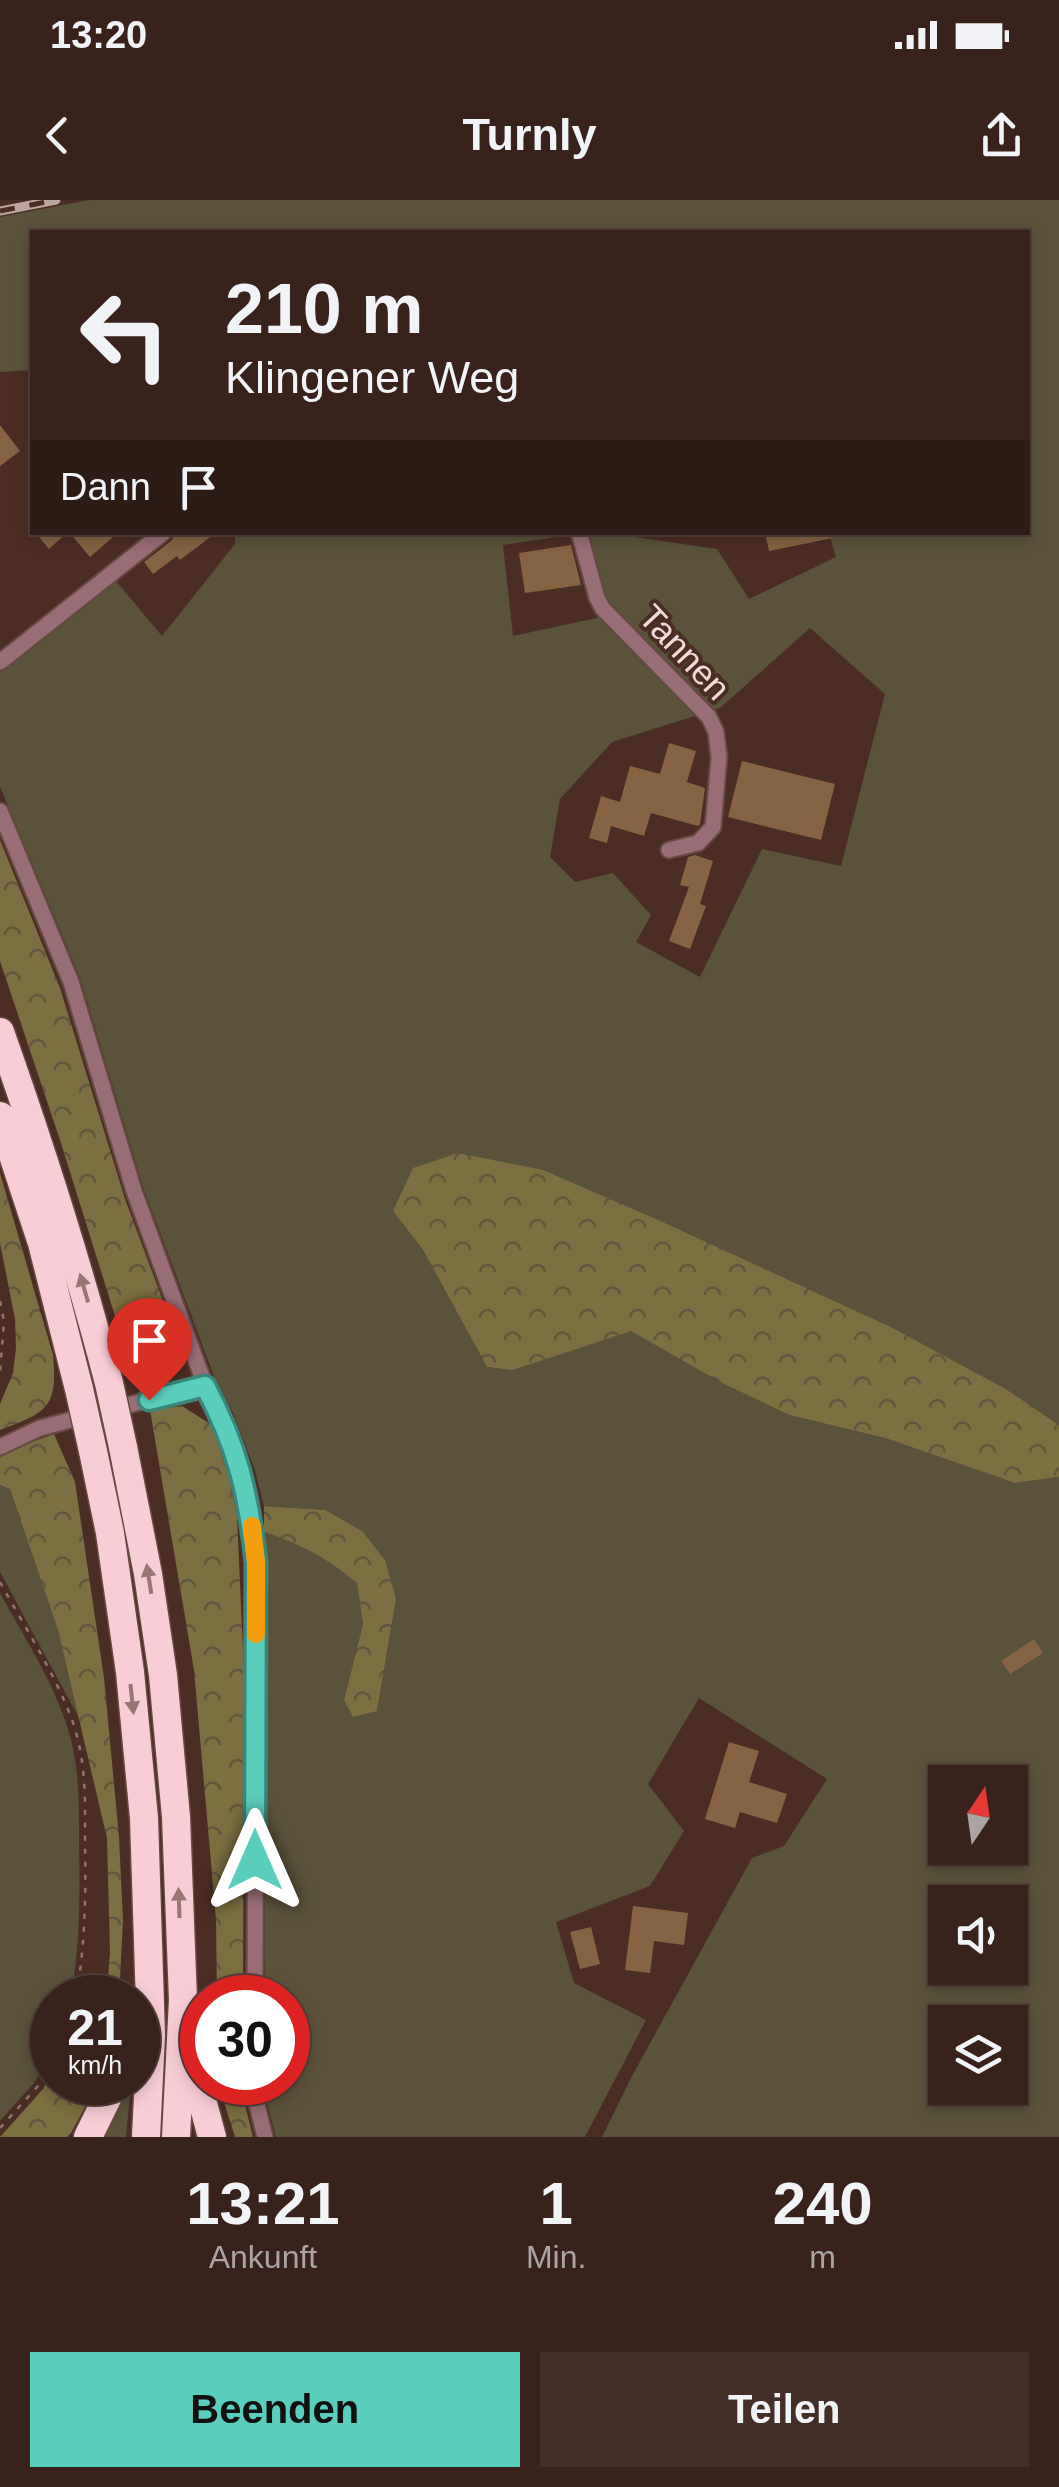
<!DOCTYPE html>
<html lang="de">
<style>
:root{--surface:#39221b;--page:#442f28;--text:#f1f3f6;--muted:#aba4a3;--line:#533f3a;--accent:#5acebd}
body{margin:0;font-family:Arial,sans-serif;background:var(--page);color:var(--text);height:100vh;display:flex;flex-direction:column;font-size:38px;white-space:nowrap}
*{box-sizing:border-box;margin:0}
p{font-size:32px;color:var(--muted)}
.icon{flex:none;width:55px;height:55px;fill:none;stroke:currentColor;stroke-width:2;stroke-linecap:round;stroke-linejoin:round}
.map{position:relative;height:1937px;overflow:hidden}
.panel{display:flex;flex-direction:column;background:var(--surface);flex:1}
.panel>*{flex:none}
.hud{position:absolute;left:30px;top:30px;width:1000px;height:305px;border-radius:0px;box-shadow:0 5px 15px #0003,0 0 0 2px var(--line);background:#39221b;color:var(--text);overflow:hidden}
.needle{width:65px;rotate:13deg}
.buttons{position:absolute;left:928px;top:1565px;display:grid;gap:20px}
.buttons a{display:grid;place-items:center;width:100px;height:100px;border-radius:0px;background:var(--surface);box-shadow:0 5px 15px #0003,0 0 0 2px var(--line);font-size:50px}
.speed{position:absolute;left:30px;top:1775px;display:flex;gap:20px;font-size:50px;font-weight:700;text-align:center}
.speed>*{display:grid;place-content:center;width:130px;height:130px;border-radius:50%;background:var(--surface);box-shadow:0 5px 15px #0003,0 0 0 2px var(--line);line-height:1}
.speed small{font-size:25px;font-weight:400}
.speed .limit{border:15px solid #d22;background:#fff;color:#111}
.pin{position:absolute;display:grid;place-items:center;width:85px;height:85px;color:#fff;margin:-102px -42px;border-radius:50% 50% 50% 0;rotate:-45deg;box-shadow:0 0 10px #0007}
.pin .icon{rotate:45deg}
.me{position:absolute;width:110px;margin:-55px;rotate:0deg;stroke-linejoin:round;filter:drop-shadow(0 0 8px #0008)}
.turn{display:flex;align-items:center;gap:35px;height:210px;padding:0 30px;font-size:45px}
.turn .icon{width:130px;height:130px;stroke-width:2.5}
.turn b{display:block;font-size:70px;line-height:85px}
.then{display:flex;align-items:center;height:95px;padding:0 30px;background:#0003;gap:20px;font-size:38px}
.eta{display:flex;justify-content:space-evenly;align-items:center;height:170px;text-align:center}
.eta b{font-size:60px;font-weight:700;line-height:70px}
.button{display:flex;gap:20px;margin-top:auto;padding:20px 30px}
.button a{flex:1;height:115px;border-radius:0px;background:var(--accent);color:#111;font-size:40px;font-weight:700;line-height:115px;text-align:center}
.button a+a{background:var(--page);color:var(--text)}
.status{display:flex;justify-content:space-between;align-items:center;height:70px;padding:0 50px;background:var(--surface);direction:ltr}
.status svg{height:28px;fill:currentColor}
header{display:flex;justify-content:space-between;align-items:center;height:130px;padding:0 30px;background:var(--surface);font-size:45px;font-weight:700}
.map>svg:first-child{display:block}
.green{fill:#5a5239;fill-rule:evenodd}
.forest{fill:url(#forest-crowns)}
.building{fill:#866342}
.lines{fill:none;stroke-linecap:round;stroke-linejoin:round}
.minor-casing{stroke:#664940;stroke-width:19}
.motorway-casing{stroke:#664940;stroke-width:31}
.path{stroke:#91766f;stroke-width:2.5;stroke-dasharray:5 8;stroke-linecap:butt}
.minor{stroke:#996d76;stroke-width:15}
.motorway{stroke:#f9cdd5;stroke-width:28}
.rail-casing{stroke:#bea6a0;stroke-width:9}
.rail{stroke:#4c2d24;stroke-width:5;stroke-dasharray:15;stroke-linecap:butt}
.motorway-bridge-casing{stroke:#664940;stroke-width:31;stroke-linecap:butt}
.motorway-bridge{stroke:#f9cdd5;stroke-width:28}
.oneway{fill:#9a7574}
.route-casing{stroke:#3a867b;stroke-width:25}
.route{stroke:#5acebd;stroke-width:18}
.slow{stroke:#f59e0b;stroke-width:18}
.labels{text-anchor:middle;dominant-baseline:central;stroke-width:8;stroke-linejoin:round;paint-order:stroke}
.street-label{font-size:35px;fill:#f0dbd6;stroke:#4c2d24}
</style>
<div class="status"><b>13:20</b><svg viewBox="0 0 49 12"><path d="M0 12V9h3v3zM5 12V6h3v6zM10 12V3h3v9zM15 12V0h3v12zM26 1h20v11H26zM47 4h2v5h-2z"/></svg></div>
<header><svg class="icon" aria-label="back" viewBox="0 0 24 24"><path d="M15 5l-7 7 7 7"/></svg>Turnly<svg class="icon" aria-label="share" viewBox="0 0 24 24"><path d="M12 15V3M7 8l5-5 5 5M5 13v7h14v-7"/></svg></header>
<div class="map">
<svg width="1059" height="1937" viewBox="0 0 1059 1937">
<defs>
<pattern id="forest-crowns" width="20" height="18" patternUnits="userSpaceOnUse" patternTransform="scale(2.5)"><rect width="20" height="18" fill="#7c6f41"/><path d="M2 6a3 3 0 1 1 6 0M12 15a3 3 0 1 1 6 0" fill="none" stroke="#625840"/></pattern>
</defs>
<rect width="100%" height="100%" fill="#4c2d24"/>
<path class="green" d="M89,0h970v1225l-53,-36 -115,-62 -226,-104 -272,-12 30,39 64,117 26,3 118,-40 91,53 67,32 96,23 130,45 44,-6v660h-457l30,-61 120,-218 32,-12 43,-67 -128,-81 -51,86 36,47 -34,55 -94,36 18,61 72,37 -61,117h-309l-11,-42v-12l23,-1v-84l-23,-1 -1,-465c41,14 60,24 93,51l6,41 -19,76 33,11 19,-112 -71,-89 -61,-4 -9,-36 -22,-57 -18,-34 -72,-192 -63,-209 -80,-191v-117l53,-44 63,-45 46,55 73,-92v-11h334l1,2 -67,10 10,91 88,-19 97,98 -86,27 -52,57 -10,58 25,25 38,-9 38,42 -15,27 64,35 62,-128 79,17 44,-172 -75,-66 -90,80 -7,2 -95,-97 -13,-17 -18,-63h20l110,16 32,50 87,-42 -7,-24 199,-1v-300h-996v138l-32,2v-155zM945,1582h65v66h-65zM945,1702h65v66h-65zM945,1822h65v66h-65z
M0,1285l10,3 48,142 21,88 -79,-146z
M0,1393c23,42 51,85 66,130 14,41 13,79 13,121 1,52 1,103 -8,153l-19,1v54l-18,31 -34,38z
M122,1883h9l-5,54h-29z"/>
<path class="forest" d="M0,640l60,148 65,211 57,153 -21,17 -26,11 -75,-240 -60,-179z
M458,953l85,17 122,53 226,104 115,62 53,36v52l-44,6 -130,-45 -96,-23 -67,-32 -91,-52 -118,39 -26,-3 -64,-117 -30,-39 20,-43z
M0,973l53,182c5,53 -6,57 -53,75v-26l13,-31 3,-25 -1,-29 -15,-76z
M182,1206l30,19 17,53 8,38 7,156 -1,325h-26l-1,-78 -22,-249 -44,-260z
M54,1234l21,48 29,196 15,159 4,83 -4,77h-37l3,-11 23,-7 2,-27 -3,-114 -49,-208 -48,-141 -10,-4v-28l9,-7z
M264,1306l61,4 37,21 23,29 11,39 -19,112 -24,6 -9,-17 19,-76 -6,-41c-33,-27 -53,-37 -93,-51z
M52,1872v10l46,1 -27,50 -4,4h-67l43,-48z
M218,1883h25v14l10,40h-18z"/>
<path class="building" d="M0,225l20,26 -20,15z
M35,332h33l-19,17z
M69,332h50l-29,25z
M177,332h40l-37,28 -3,-4 -24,18 -9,-12 27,-21z
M765,332h67l1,6 -64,13z
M571,345l10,40 -56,8 -6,-40z
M669,543l27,8 -9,31 18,6 -5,36 -2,2 -47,-13 -7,23 -33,-10 -4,17 -18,-5 12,-42 19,6 10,-36 30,8z
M742,561l93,23 -14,56 -93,-23z
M695,655l18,6 -13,43 6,2 -16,43 -21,-8 20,-54 -9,-2 8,-28z
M1034,1439l9,14 -33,21 -9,-13z
M729,1542l30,9 -10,31 38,12 -10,29 -37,-11 -5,16 -30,-9z
M633,1706l55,7 -4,32 -30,-4 -4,32 -25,-3z
M591,1727l9,37 -20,5 -10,-37z"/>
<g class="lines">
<g class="minor-casing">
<path id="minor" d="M579,332l18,66 6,11 106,108 7,15 3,25 -6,70 -15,16 -29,7
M0,462l164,-130
M0,611l71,171 63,209 71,194 19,36 18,53 8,40 6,48 -1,436
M0,1247l40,-19 165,-43
M255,1882v15l10,40"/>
</g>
<g class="motorway-casing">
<path id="motorway" d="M0,832c41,116 78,232 109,351
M0,916l42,127 37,146
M123,1247l25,127 15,101 13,142 7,183 -7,137
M93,1251l17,82 20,139 14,146 7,217 -5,102
M195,1851l1,26 16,60
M88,1937l27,-55"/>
</g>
<path class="path" d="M0,1101l4,21 -4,50
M0,1382c24,44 53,88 71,135 16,44 14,83 14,128 1,51 0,102 -9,153
M0,1928l38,-42 14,-25"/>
<use href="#minor" class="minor"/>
<use href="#motorway" class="motorway"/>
<g class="rail-casing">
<path id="rail" d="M0,11l56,-11"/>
</g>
<use href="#rail" class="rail"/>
<g class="motorway-bridge-casing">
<path id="motorway-bridge" d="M109,1183l14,64
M79,1189l14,62"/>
</g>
<use href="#motorway-bridge" class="motorway-bridge"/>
</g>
<defs><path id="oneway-solid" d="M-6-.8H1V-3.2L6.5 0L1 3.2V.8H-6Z" transform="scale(2.5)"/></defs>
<g class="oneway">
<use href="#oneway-solid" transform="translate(84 1088) rotate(-106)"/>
<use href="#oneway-solid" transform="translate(149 1379) rotate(-99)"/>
<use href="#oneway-solid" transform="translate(132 1499) rotate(84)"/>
<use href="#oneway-solid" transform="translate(179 1703) rotate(-92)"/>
</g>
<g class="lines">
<g class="route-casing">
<path id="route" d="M149,1200l56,-14c33,62 43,107 51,176l-1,298"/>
</g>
<use href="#route" class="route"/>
<path class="slow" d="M252,1326l4,36v72"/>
</g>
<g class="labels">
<g class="street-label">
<text transform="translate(685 452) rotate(47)">Tannen</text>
</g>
</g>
</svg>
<div class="buttons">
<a><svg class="needle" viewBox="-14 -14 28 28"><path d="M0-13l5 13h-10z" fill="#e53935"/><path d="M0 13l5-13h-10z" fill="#aba4a3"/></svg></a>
<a><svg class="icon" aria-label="sound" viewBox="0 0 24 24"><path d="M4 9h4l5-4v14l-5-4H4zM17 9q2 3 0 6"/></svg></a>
<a><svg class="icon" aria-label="layers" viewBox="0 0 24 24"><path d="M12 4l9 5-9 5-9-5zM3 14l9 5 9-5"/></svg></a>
</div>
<div class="speed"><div>21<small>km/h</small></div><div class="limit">30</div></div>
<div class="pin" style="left:149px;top:1200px;background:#d93025"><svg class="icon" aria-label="arrive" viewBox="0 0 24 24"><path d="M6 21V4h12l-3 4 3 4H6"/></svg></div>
<svg class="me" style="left:255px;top:1660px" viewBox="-20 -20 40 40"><path d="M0-17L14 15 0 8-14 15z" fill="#5acebd" stroke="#fff" stroke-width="4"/></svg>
<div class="hud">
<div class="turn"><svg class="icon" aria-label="left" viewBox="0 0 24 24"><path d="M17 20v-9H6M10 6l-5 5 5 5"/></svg><div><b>210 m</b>Klingener Weg</div></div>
<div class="then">Dann<svg class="icon" aria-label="arrive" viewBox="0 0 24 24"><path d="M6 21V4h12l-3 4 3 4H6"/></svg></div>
</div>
</div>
<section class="panel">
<div class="eta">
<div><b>13:21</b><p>Ankunft</p></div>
<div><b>1</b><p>Min.</p></div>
<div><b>240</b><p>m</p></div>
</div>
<div class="button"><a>Beenden</a><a>Teilen</a></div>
</section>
